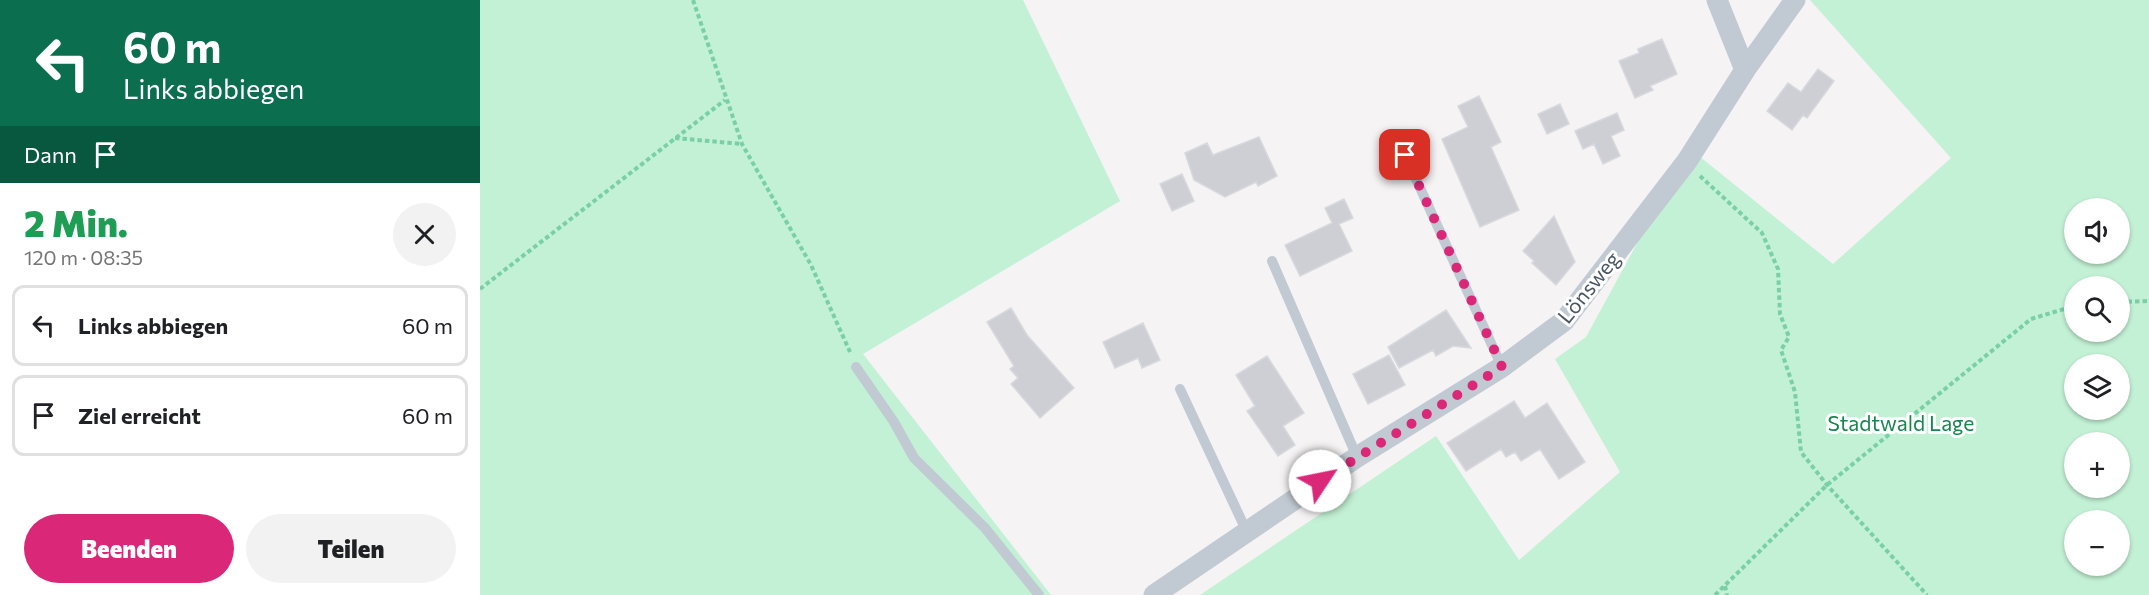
<!DOCTYPE html>
<html lang="de">
<meta charset="utf-8">
<style>
:root{--surface:#fff;--page:#f2f2f2;--text:#202124;--muted:#757577;--line:#e0e0e0;--accent:#db2777}
body{margin:0;font-family:Commissioner,sans-serif;background:var(--page);color:var(--text);height:100vh;display:flex;flex-direction:column;font-size:22px;white-space:nowrap}
*{box-sizing:border-box;margin:0}
p{font-size:20px;color:var(--muted)}
.icon{flex:none;width:33px;height:33px;fill:none;stroke:currentColor;stroke-width:2;stroke-linecap:round;stroke-linejoin:round}
.map{position:relative;flex:1;overflow:hidden}
.panel{display:flex;flex-direction:column;background:var(--surface);width:480px}
.panel>*{flex:none}
.banner{background:#0b6e4f;color:#fff;overflow:hidden}
.tools{position:absolute;left:1584px;top:198px;display:grid;gap:12px}
.tools a{display:grid;place-items:center;width:66px;height:66px;border-radius:50%;background:var(--surface);box-shadow:0 2px 4px #0004;font-size:30px}
.pin{position:absolute;display:grid;place-items:center;width:51px;height:51px;color:#fff;margin:-26px;border-radius:12px;box-shadow:0 3px 9px #0006}
.me{position:absolute;width:66px;margin:-33px;rotate:56deg;stroke-linejoin:round;filter:drop-shadow(0 0 4px #0008)}
.turn{display:flex;align-items:center;gap:21px;height:126px;padding:0 24px;font-size:27px}
.turn .icon{width:78px;height:78px;stroke-width:2.5}
.turn b{display:block;font-size:42px;line-height:51px}
.then{display:flex;align-items:center;height:57px;padding:0 24px;background:#0003;gap:12px;font-size:22px}
.round{display:grid;place-items:center;flex:none;width:63px;height:63px;border-radius:32px;background:var(--page)}
.headline{display:flex;align-items:center;justify-content:space-between;height:102px;padding:0 24px}
h1{font-size:36px;font-weight:800;line-height:45px;color:#1e9e55}
.cta{display:flex;gap:12px;margin-top:auto;padding:12px 24px}
.cta a{flex:1;height:69px;border-radius:36px;background:var(--accent);color:#fff;font-size:24px;font-weight:800;line-height:69px;text-align:center}
.cta a+a{background:var(--page);color:var(--text)}
ul{padding:0;list-style:none}
li{display:flex;align-items:center;gap:18px;height:81px;margin:0 12px 9px;padding:0 12px;border:3px solid var(--line);border-radius:12px}
li div{flex:1}
li b{display:block;font-size:22px}
li em{font-style:normal}
main{display:flex;flex:1;min-height:0}
.map>svg:first-child{display:block}
.green{fill:#c3f1d5;fill-rule:evenodd}
.building{fill:#cdcfd5;stroke:#d7d9de;stroke-width:1.5}
.lines{fill:none;stroke-linecap:round;stroke-linejoin:round}
.path{stroke:#7ad0a6;stroke-width:4;stroke-dasharray:4.5 3;stroke-linecap:butt}
.service{stroke:#c1cad2;stroke-width:10}
.minor{stroke:#c1cad2;stroke-width:21}
.route{stroke:#db2777;stroke-width:10;stroke-dasharray:0 18}
.labels{text-anchor:middle;dominant-baseline:central;stroke-width:6;stroke-linejoin:round;paint-order:stroke}
.street-label{font-size:21px;fill:#4a5661;stroke:#fff}
.park-label{font-size:21px;fill:#17864f;stroke:#fff}
</style>
<main>
<section class="panel">
<div class="banner">
<div class="turn"><svg class="icon" aria-label="left" viewBox="0 0 24 24"><path d="M17 20v-9H6M10 6l-5 5 5 5"/></svg><div><b>60 m</b>Links abbiegen</div></div>
<div class="then">Dann<svg class="icon" aria-label="arrive" viewBox="0 0 24 24"><path d="M6 21V4h12l-3 4 3 4H6"/></svg></div>
</div>
<div class="headline"><div><h1>2 Min.</h1><p>120 m · 08:35</p></div><a class="round"><svg class="icon" aria-label="close" viewBox="0 0 24 24"><path d="M6 6l12 12M18 6L6 18"/></svg></a></div>
<ul>
<li><svg class="icon" aria-label="left" viewBox="0 0 24 24"><path d="M17 20v-9H6M10 6l-5 5 5 5"/></svg><div><b>Links abbiegen</b></div><em>60 m</em></li>
<li><svg class="icon" aria-label="arrive" viewBox="0 0 24 24"><path d="M6 21V4h12l-3 4 3 4H6"/></svg><div><b>Ziel erreicht</b></div><em>60 m</em></li>
</ul>
<div class="cta"><a>Beenden</a><a>Teilen</a></div>
</section>
<div class="map">
<svg width="1669" height="595" viewBox="0 0 1669 595">
<rect width="100%" height="100%" fill="#f5f3f3"/>
<path class="green" d="M0,0h543l97,201 -257,153 188,241h-571z
M1330,0h339v595h-949l236,-159 83,124 101,-88 -65,-113 31,-22 103,-189 144,116 118,-106zM1594,208h46v46h-46zM1594,286h46v46h-46zM1594,364h46v46h-46zM1594,442h46v46h-46zM1594,520h46v46h-46z"/>
<path class="building" d="M1182,39l15,35 -27,12 3,4 -18,8 -16,-37 20,-8 -1,-4z
M1338,69l16,12 -27,37 -4,-3 -11,15 -25,-19 21,-28 13,9z
M999,96l22,46 -10,5 28,63 -39,17 -38,-88 26,-12 -10,-21z
M1080,104l9,20 -22,10 -9,-20z
M1137,113l7,17 -13,6 9,20 -17,8 -9,-20 -11,5 -8,-18z
M779,137l18,39 -19,10 -2,-4 -31,15 -31,-17 -9,-27 22,-10 6,12z
M702,174l12,27 -22,10 -12,-27z
M864,199l9,19 -14,6 13,27 -52,25 -15,-31 47,-22 -7,-15z
M1074,216l21,46 -19,23 -24,-22 2,-2 -11,-10z
M531,308l16,27 47,53 -34,30 -29,-34 7,-6 -8,-9 4,-3 -27,-44z
M966,310l25,38 -18,-2 -17,10 -3,-6 -34,18 -11,-21z
M663,323l17,37 -18,8 -4,-10 -23,10 -12,-26z
M909,355l16,30 -37,19 -15,-30z
M787,356l37,57 -21,13 12,19 -17,11 -31,-45 8,-5 -19,-31z
M1034,401l11,17 22,-15 38,59 -26,17 -19,-30 -19,12 -6,-9 -9,5 -5,-8 -35,22 -19,-28z"/>
<g class="lines">
<path class="path" d="M213,0l49,144 69,121 39,87
M195,138l67,6
M1220,176l62,57 16,36 2,45 9,23 -8,13 14,42 6,60 26,33 100,110
M0,289l245,-189
M1640,302l29,-1
M1245,586l2,9
M1235,595l112,-110 204,-166 43,-13"/>
<path class="service" d="M925,155l97,212
M792,261l85,196
M376,367l38,55 20,36 71,70 54,67
M700,389l66,141"/>
<path class="minor" d="M1237,0l28,70
M674,595l203,-138 145,-90 62,-46 123,-160 58,-91 50,-70"/>
</g>
<g class="lines">
<path class="route" d="M840,481l182,-114 -97,-212"/>
</g>
<g class="labels">
<g class="street-label">
<text transform="translate(1108 287) rotate(-51)">Lönsweg</text>
</g>
<g class="park-label">
<text x="1421" y="422">Stadtwald Lage</text>
</g>
</g>
</svg>
<div class="tools">
<a><svg class="icon" aria-label="sound" viewBox="0 0 24 24"><path d="M4 9h4l5-4v14l-5-4H4zM17 9q2 3 0 6"/></svg></a>
<a><svg class="icon" aria-label="search" viewBox="0 0 24 24"><circle cx="10" cy="10" r="6"/><path d="M15 15l6 6"/></svg></a>
<a><svg class="icon" aria-label="layers" viewBox="0 0 24 24"><path d="M12 4l9 5-9 5-9-5zM3 14l9 5 9-5"/></svg></a>
<a>+</a>
<a>−</a>
</div>
<div class="pin" style="left:925px;top:155px;background:#d93025"><svg class="icon" aria-label="arrive" viewBox="0 0 24 24"><path d="M6 21V4h12l-3 4 3 4H6"/></svg></div>
<svg class="me" style="left:840px;top:481px" viewBox="-20 -20 40 40"><circle r="19" fill="#fff"/><path d="M0-13L10 11 0 6-10 11z" fill="#db2777"/></svg>
</div>
</main>
